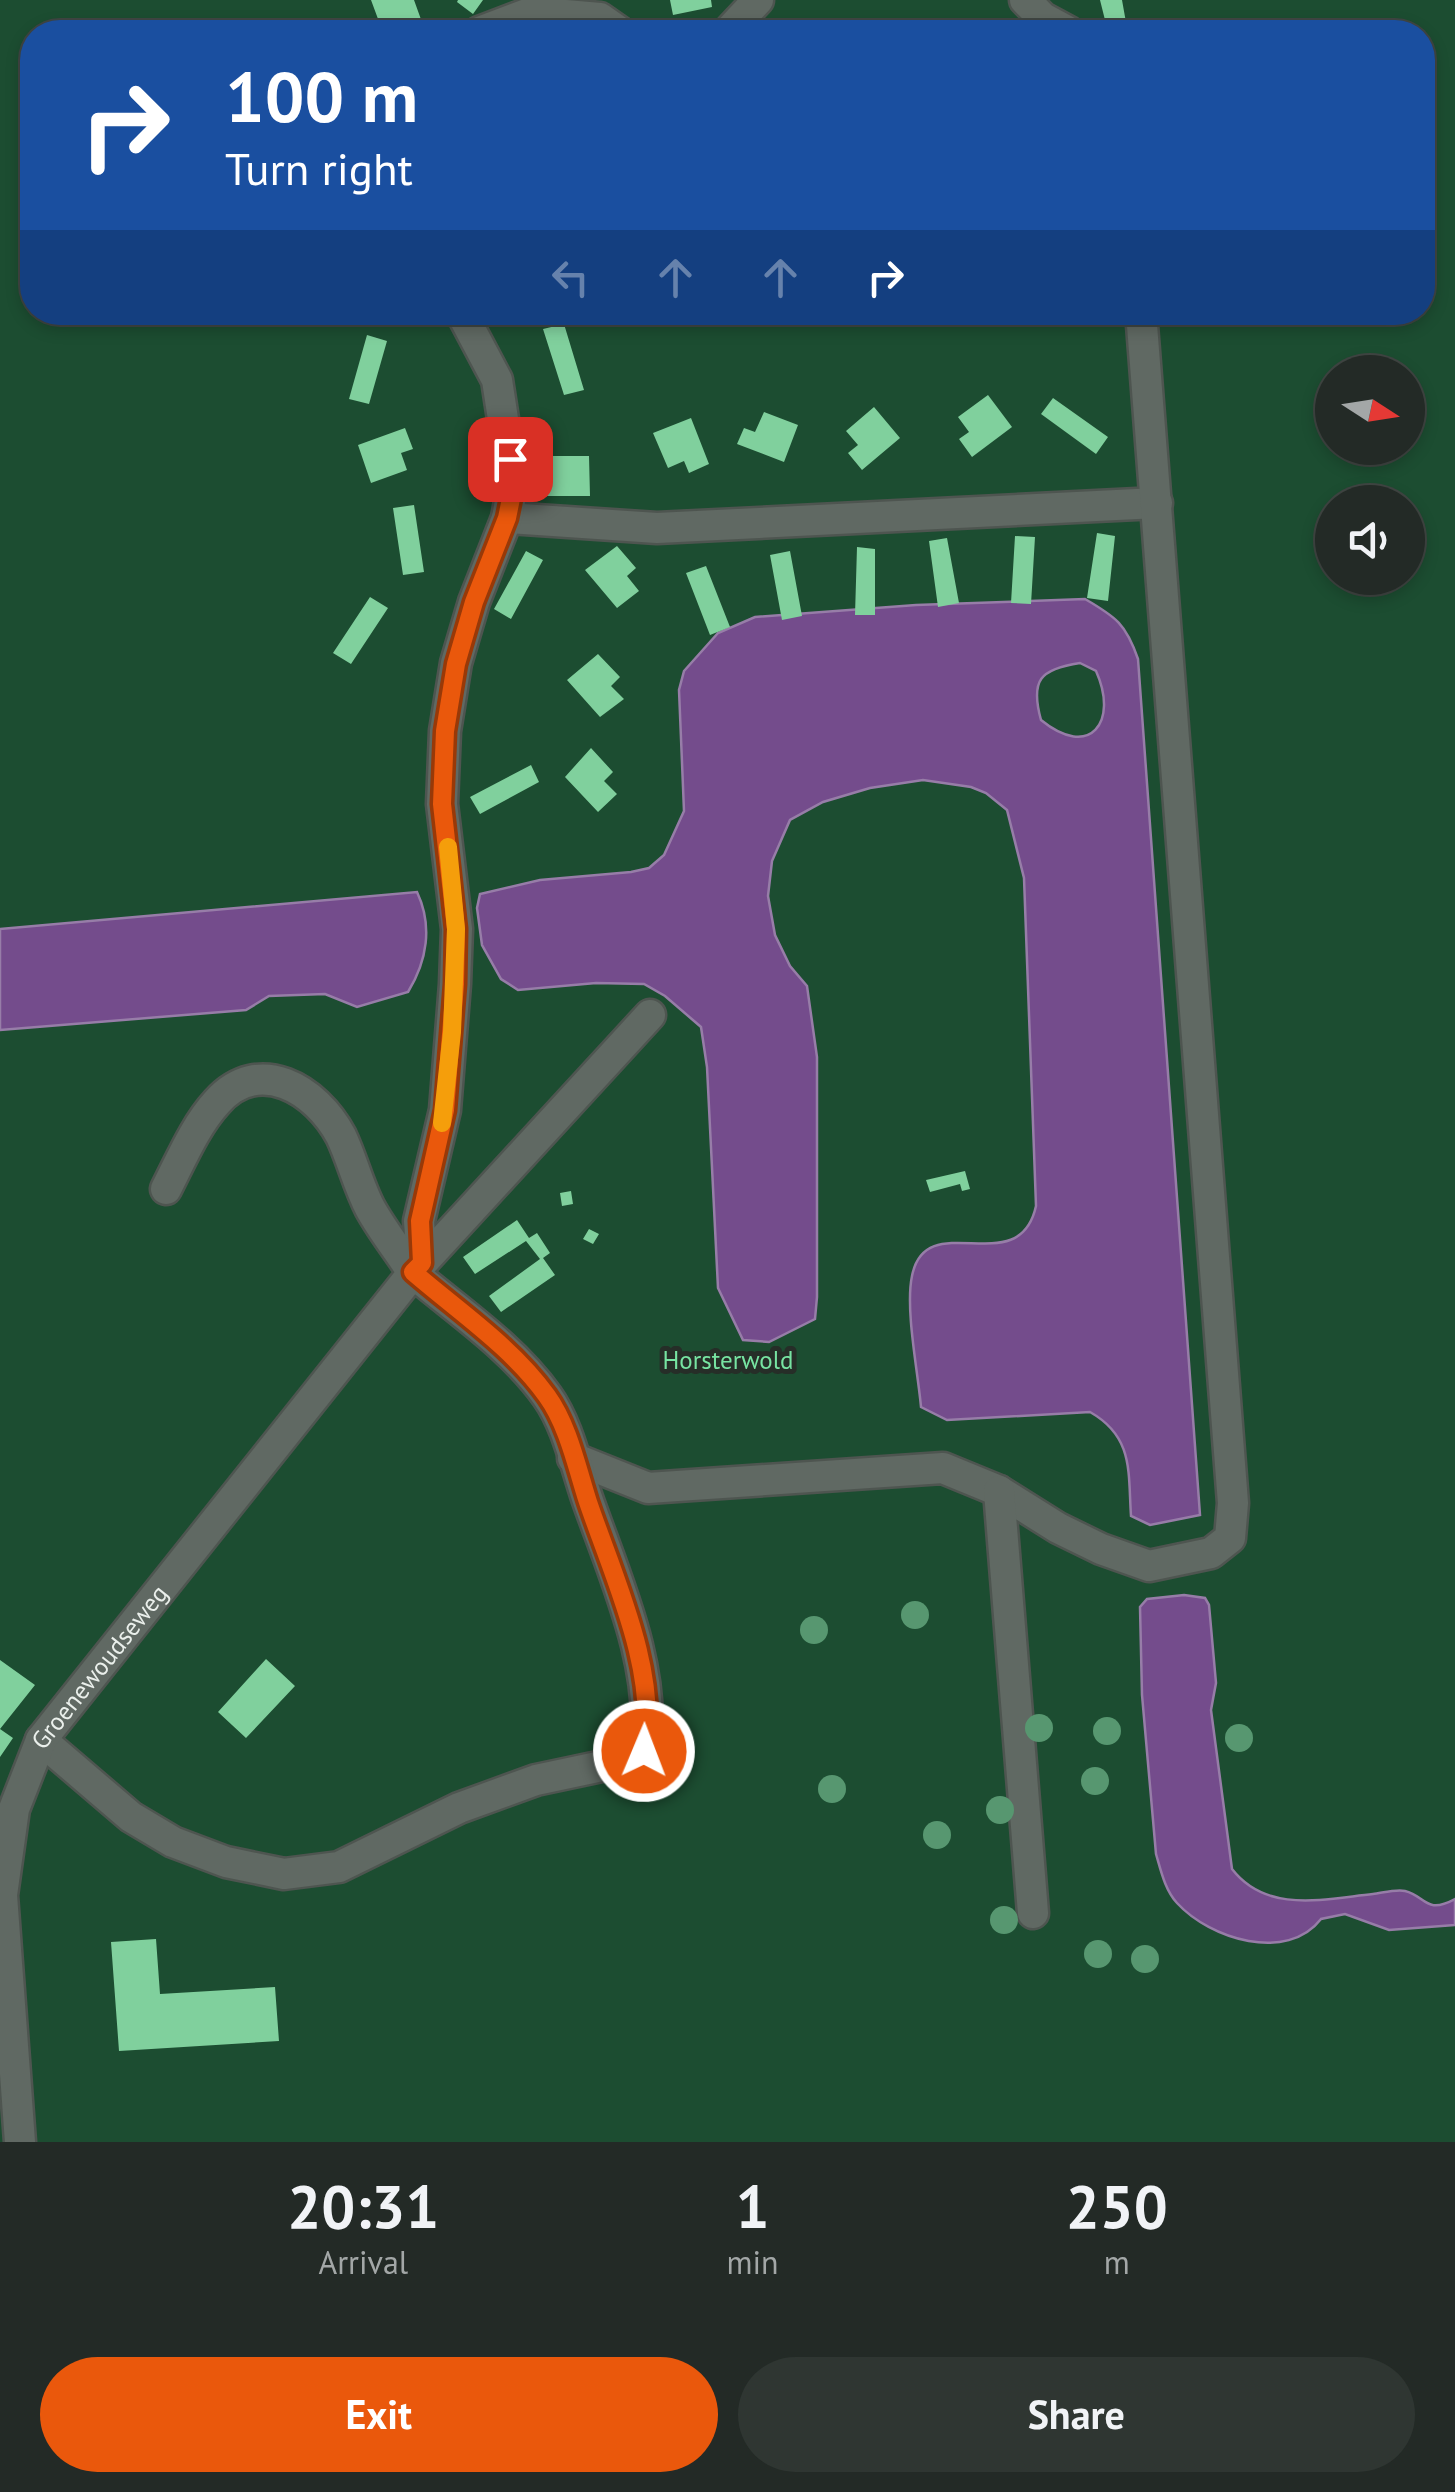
<!DOCTYPE html>
<style>
:root{--surface:#232a26;--page:#2f3632;--text:#f1f3f6;--muted:#a3a7a7;--line:#404643;--accent:#ea580c}
body{margin:0;font-family:"PT Sans",sans-serif;background:var(--page);color:var(--text);height:100vh;display:flex;flex-direction:column;font-size:38px;white-space:nowrap}
*{box-sizing:border-box;margin:0}
p{font-size:32px;color:var(--muted)}
.icon{flex:none;width:55px;height:55px;fill:none;stroke:currentColor;stroke-width:2;stroke-linecap:round;stroke-linejoin:round}
.map{position:relative;height:2142px;overflow:hidden}
.panel{display:flex;flex-direction:column;background:var(--surface);flex:1}
.panel>*{flex:none}
.guide{position:absolute;left:20px;top:20px;width:1415px;height:305px;border-radius:40px;box-shadow:0 5px 15px #0003,0 0 0 2px var(--line);background:#1a4fa0;color:#fff;overflow:hidden}
.needle{width:65px;rotate:102deg}
.fabs{position:absolute;left:1315px;top:355px;display:grid;gap:20px}
.fabs a{display:grid;place-items:center;width:110px;height:110px;border-radius:50%;background:var(--surface);box-shadow:0 5px 15px #0003,0 0 0 2px var(--line);font-size:50px}
.pin{position:absolute;display:grid;place-items:center;width:85px;height:85px;color:#fff;margin:-42px;border-radius:20px;box-shadow:0 5px 15px #0006}
.me{position:absolute;width:110px;margin:-55px;rotate:1deg;stroke-linejoin:round;filter:drop-shadow(0 0 8px #0008)}
.turn{display:flex;align-items:center;gap:35px;height:210px;padding:0 40px;font-size:45px}
.turn .icon{width:130px;height:130px;stroke-width:2.5}
.turn b{display:block;font-size:70px;line-height:85px}
.lanes{display:flex;align-items:center;height:95px;padding:0 40px;background:#0003;justify-content:center;gap:50px;direction:ltr}
.lanes .off{opacity:.35}
.eta{display:flex;justify-content:space-evenly;align-items:center;height:170px;text-align:center}
.eta b{font-size:60px;font-weight:800;line-height:70px}
.button{display:flex;gap:20px;margin-top:auto;padding:20px 40px}
.button a{flex:1;height:115px;border-radius:60px;background:var(--accent);color:#fff;font-size:40px;font-weight:800;line-height:115px;text-align:center}
.button a+a{background:var(--page);color:var(--text)}
.map>svg:first-child{display:block}
.green{fill:#1c4d31;fill-rule:evenodd}
.water{fill:#744c8c;stroke:#977da8;stroke-width:2.5;fill-rule:evenodd}
.building{fill:#80d09d}
.lines{fill:none;stroke-linecap:round;stroke-linejoin:round}
.minor-casing{stroke:#4e5550;stroke-width:35}
.minor{stroke:#606963;stroke-width:30}
.tree{fill:#579770}
.route-casing{stroke:#983908;stroke-width:25}
.route{stroke:#ea580c;stroke-width:18}
.slow{stroke:#f59e0b;stroke-width:18}
.labels{text-anchor:middle;dominant-baseline:central;stroke-width:10;stroke-linejoin:round;paint-order:stroke}
.park-label{font-size:25px;fill:#77e4a2;stroke:#262e28}
.street-label{font-size:25px;fill:#eaefeb;stroke:#262e28}
</style>
<div class="map">
<svg width="1455" height="2142" viewBox="0 0 1455 2142">
<rect width="100%" height="100%" fill="#2f3832"/>
<path class="green" d="M0,0h1455v2142h-1455zM32,32h1390v280h-1390zM1332,372h76v76h-76zM1332,502h76v76h-76z"/>
<path class="water" d="M1085,599c31,18 41,25 53,60l62,856 -50,10 -19,-9c-3,-44 3,-79 -41,-104l-143,8 -26,-13c-3,-35 -16,-98 -9,-131 14,-71 107,7 124,-70l-12,-328 -17,-68 -21,-17 -15,-6 -48,-7 -53,8 -47,14 -33,18 -18,41 -4,35 7,39 15,31 17,20 10,71v240l-2,22 -46,23 -26,-2 -25,-52 -11,-221 -6,-40 -36,-31 -21,-12 -48,-1 -78,7 -17,-11 -19,-34 -5,-37 3,-14 60,-14 91,-8 18,-4 15,-13 20,-44 -5,-121 5,-19 34,-38 37,-16 161,-12zM1080,663l16,8c23,51 -6,89 -55,49 -11,-40 -1,-51 39,-57z
M417,892c16,34 10,69 -9,100l-51,15 -32,-13 -56,2 -23,14 -246,20v-101z
M1184,1595l21,3 4,7 7,78 -5,27 21,159c35,45 92,30 141,25 9,-1 23,-5 32,-3 21,5 20,24 50,8v26l-66,5 -44,-16 -24,5c-34,44 -111,20 -144,-16 -12,-13 -16,-32 -21,-49l-14,-159 -2,-88 7,-8z"/>
<path class="building" d="M371,0h43l9,25 -20,7 -5,-11 -17,6z
M458,0h25l-10,14 -16,-12z
M670,0h41l1,7 -39,8z
M1100,0h22l5,28 -19,4z
M564,324l20,66 -20,5 -21,-66z
M367,335l20,6 -18,63 -20,-5z
M988,395l24,32 -40,30 -13,-18 10,-7 -11,-15z
M1053,398l55,39 -12,17 -55,-40z
M874,407l26,31 -38,32 -14,-17 10,-8 -12,-14z
M764,412l34,13 -14,37 -47,-18 7,-16 11,4z
M691,418l18,46 -20,9 -5,-12 -16,7 -15,-35z
M405,428l8,21 -12,4 6,17 -36,13 -13,-38z
M552,456h37l1,40h-51l1,-22h12z
M414,505l10,67 -21,3 -10,-67z
M1097,533l18,3 -7,65 -21,-3z
M1015,536l20,1 -4,67 -20,-1z
M947,538l12,65 -21,4 -9,-66z
M617,546l19,22 -9,8 12,15 -22,17 -32,-38z
M857,547l18,2v66h-20z
M526,551l17,9 -32,59 -17,-10z
M790,551l12,65 -20,4 -12,-65z
M706,566l24,61 -20,8 -24,-62z
M370,597l18,11 -37,56 -18,-11z
M598,654l22,23 -9,9 13,13 -24,18 -33,-37z
M591,748l22,24 -9,9 13,13 -19,18 -33,-35z
M531,765l8,17 -59,32 -10,-17z
M965,1171l5,18 -8,2 -2,-7 -30,8 -4,-12z
M571,1191l2,13 -11,2 -2,-13z
M517,1220l12,18 8,-5 13,20 -7,5 12,17 -54,37 -12,-16 51,-37 -14,-18 -51,33 -12,-17z
M589,1229l10,5 -6,10 -10,-5z
M266,1659l29,27 -49,52 -28,-26z
M0,1660l35,25 -35,44 13,9 -13,19z
M156,1939l4,55 115,-7 4,54 -160,10 -8,-109z"/>
<g class="lines">
<g class="minor-casing">
<g id="minor">
<path d="M1025,0l18,18 26,14"/>
<path d="M479,32l53,-20 68,6 20,14"/>
<path d="M728,32l30,-32"/>
<path d="M507,518l150,10 500,-25"/>
<path d="M422,1263l-3,-42 26,-111 10,-126 2,-55 -15,-125 3,-73 11,-68 18,-61 33,-84 6,-34 -16,-104 -36,-68"/>
<path d="M573,1458l75,30 295,-20 56,23 59,37 43,21 48,17 62,-13 19,-15 3,-35 -92,-1191"/>
<path d="M999,1491l34,422"/>
<path d="M41,1740l90,77 42,25 53,20 58,12 55,-7 120,-59 77,-28 85,-18 23,-11c15,-81 -32,-180 -58,-256 -11,-33 -19,-71 -39,-99 -35,-49 -89,-85 -134,-123l237,-258"/>
<path id="s1" d="M20,2142l-18,-247 12,-86 27,-69 372,-467c-14,-22 -31,-43 -43,-65 -12,-23 -18,-49 -29,-72 -25,-47 -82,-81 -124,-34 -22,24 -36,58 -51,87"/>
</g>
</g>
<use href="#minor" class="minor"/>
</g>
<g class="tree">
<circle cx="915" cy="1615" r="14"/>
<circle cx="814" cy="1630" r="14"/>
<circle cx="1039" cy="1728" r="14"/>
<circle cx="1107" cy="1731" r="14"/>
<circle cx="1239" cy="1738" r="14"/>
<circle cx="1095" cy="1781" r="14"/>
<circle cx="832" cy="1789" r="14"/>
<circle cx="1000" cy="1810" r="14"/>
<circle cx="937" cy="1835" r="14"/>
<circle cx="1004" cy="1920" r="14"/>
<circle cx="1098" cy="1954" r="14"/>
<circle cx="1145" cy="1959" r="14"/>
</g>
<g class="lines">
<g class="route-casing">
<path id="route" d="M510,459l4,25 -7,34 -33,84 -18,62 -11,67 -3,73 14,125 -1,55 -10,126 -25,111 2,42 -9,9c45,39 99,75 134,124 21,29 30,72 41,106 25,74 71,170 56,249"/>
</g>
<use href="#route" class="route"/>
<path class="slow" d="M442,1123l10,-91 4,-103 -8,-82"/>
</g>
<g class="labels">
<g class="park-label">
<text x="728" y="1360">Horsterwold</text>
</g>
<g class="street-label">
<text stroke="none"><textPath href="#s1" startOffset="502">Groenewoudseweg</textPath></text>
</g>
</g>
</svg>
<div class="fabs">
<a><svg class="needle" viewBox="-14 -14 28 28"><path d="M0-13l5 13h-10z" fill="#e53935"/><path d="M0 13l5-13h-10z" fill="#a3a7a7"/></svg></a>
<a><svg class="icon" aria-label="sound" viewBox="0 0 24 24"><path d="M4 9h4l5-4v14l-5-4H4zM17 9q2 3 0 6"/></svg></a>
</div>
<div class="pin" style="left:510px;top:459px;background:#d93025"><svg class="icon" aria-label="arrive" viewBox="0 0 24 24"><path d="M6 21V4h12l-3 4 3 4H6"/></svg></div>
<svg class="me" style="left:644px;top:1751px" viewBox="-20 -20 40 40"><circle r="17" fill="#ea580c" stroke="#fff" stroke-width="3"/><path d="M0-11L8 9 0 5-8 9z" fill="#fff"/></svg>
<div class="guide">
<div class="turn"><svg class="icon" aria-label="right" viewBox="0 0 24 24"><path d="M7 20v-9h11M14 6l5 5-5 5"/></svg><div><b>100 m</b>Turn right</div></div>
<div class="lanes"><svg class="icon off" aria-label="left" viewBox="0 0 24 24"><path d="M17 20v-9H6M10 6l-5 5 5 5"/></svg><svg class="icon off" aria-label="ahead" viewBox="0 0 24 24"><path d="M12 20V5M6 11l6-6 6 6"/></svg><svg class="icon off" aria-label="ahead" viewBox="0 0 24 24"><path d="M12 20V5M6 11l6-6 6 6"/></svg><svg class="icon" aria-label="right" viewBox="0 0 24 24"><path d="M7 20v-9h11M14 6l5 5-5 5"/></svg></div>
</div>
</div>
<section class="panel">
<div class="eta">
<div><b>20:31</b><p>Arrival</p></div>
<div><b>1</b><p>min</p></div>
<div><b>250</b><p>m</p></div>
</div>
<div class="button"><a>Exit</a><a>Share</a></div>
</section>
